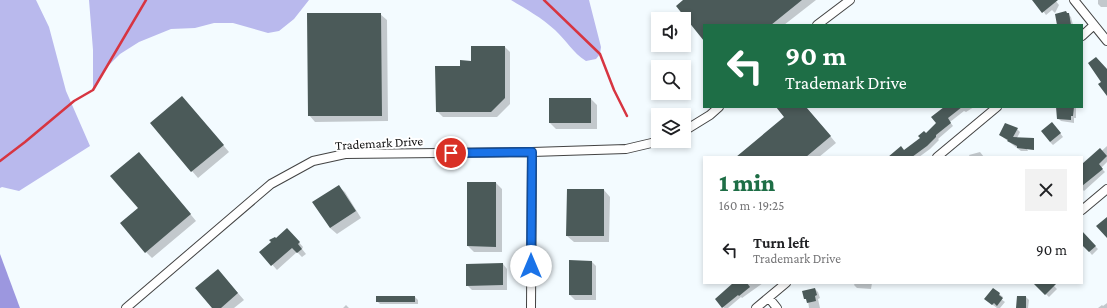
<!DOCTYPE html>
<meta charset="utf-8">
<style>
:root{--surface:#fff;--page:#f2f2f2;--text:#202124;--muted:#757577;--accent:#1e6e46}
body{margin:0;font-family:"Crimson Pro",serif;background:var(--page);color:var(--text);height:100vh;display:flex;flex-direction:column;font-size:15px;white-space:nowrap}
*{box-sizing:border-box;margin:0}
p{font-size:13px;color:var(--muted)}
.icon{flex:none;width:22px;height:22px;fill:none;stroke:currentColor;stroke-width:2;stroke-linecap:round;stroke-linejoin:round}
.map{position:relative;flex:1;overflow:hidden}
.side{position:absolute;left:703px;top:156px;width:380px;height:128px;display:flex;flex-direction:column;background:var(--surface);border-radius:0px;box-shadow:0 2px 6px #0003}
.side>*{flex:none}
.banner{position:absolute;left:703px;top:24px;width:380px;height:84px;border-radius:0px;box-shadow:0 2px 6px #0003;background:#1e6e46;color:#fff;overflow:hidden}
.tools{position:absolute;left:651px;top:12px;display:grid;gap:8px}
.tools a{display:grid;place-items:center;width:40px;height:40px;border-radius:0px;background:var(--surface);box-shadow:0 2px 6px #0003;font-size:20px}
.pin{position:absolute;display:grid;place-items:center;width:34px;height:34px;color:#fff;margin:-17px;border:2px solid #fff;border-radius:50%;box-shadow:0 1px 4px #0007}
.me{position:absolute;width:44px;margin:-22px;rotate:0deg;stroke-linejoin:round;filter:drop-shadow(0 0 3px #0008)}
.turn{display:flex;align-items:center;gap:14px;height:84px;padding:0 16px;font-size:18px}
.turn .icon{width:52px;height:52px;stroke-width:2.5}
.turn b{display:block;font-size:28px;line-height:34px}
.round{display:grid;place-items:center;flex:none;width:42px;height:42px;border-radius:0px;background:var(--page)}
.overview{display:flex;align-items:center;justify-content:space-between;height:68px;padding:0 16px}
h1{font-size:24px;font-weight:800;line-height:30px;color:var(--accent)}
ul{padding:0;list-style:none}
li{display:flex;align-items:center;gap:12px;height:52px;padding:0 16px}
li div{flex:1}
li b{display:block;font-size:15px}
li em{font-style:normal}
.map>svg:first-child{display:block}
.green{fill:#b9b9ed}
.forest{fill:#9c97df}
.shadow{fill:#0003}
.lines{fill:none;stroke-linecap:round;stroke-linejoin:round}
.stream{stroke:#d73541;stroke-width:2.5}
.building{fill:#4b5a59}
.minor-casing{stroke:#434343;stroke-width:10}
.minor{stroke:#fff;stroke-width:8}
.route-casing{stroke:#114b97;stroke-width:10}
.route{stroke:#1a73e8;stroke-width:7}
.labels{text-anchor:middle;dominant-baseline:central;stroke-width:4;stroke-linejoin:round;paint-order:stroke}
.street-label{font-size:13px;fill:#101010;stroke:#fff}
</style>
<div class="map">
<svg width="1107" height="308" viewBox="0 0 1107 308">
<rect width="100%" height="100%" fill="#f3fbff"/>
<path class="green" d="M0,0h36l13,27 17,64 24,55 -71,45 -17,-4 -2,1z
M89,0h220l-15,19 -15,12 -11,2 -35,-10h-19l-19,5 -24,1 -32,13 -19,12 -16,16 -11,20v-40z
M511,0h78l12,47 -1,7 -4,5 -10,2c-13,-8 -20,-21 -31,-31 -13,-12 -29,-21 -44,-30z"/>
<path class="forest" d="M0,254l20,54h-20z"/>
<path class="shadow" d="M685,0h131l-32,25h-80v14z
M1035,0h20l4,5 -4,8 -3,-3 -6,5z
M1098,0h9v7h-6l-3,-3z
M380,14l7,6 1,101 -73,1 -6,-7z
M1068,14l3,3 2,8h-15z
M504,46l6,6v52l-13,13h-54l-6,-6 24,-44z
M182,97l47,55 -31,26 -47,-55z
M591,99l6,6v24h-41l-6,-6z
M778,107h28l30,36 -17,14h-81l48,-40z
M945,107h29l-8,5 -2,-1 -14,11 3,4 -15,13 1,1 -9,9 -11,8h-30l15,-6 22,-17 12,-10z
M1057,107h19v11h-2v5l-13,-2 -3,-3z
M1055,126l8,11 -10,8 -3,-3z
M1017,129l3,3 -3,6 6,3 5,10h-7l-21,-16z
M1107,146v16l-6,6 4,4 -21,19 -2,-2v-20z
M980,152l4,5h-14l-1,-2z
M145,159l51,62 -44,37 -6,-6z
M496,183l6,6v63h-28l-6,-6z
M338,186l7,6 16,26 -24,16 -7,-6z
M604,190l6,7 -1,45h-35l-7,-6z
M292,234l11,13 -1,2 4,5 -4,3 -5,-5 -20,18 -16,-18z
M1084,235l14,14 -6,6 -10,-12v-6z
M592,262l4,4v34h-21l-5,-5z
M503,264l4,5v21h-35l-5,-5z
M224,277l20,23 -10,8h-21z
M734,283h29l-21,15 -1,-1 -13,11h-4l-8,-9z
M855,283h17l-1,6 -14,-1 -3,-3z
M1040,283h11l6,6 -8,8 -12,-11z
M815,289l3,3 2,6 -2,1 2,9h-11l-1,-7 -3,-3z
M993,289l10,8 -2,2 4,3 -5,6h-3l-8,-6z
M415,297l3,3v4h-38l-3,-3z
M1026,297l3,3 -1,8h-11z
M1107,303v5h-9l4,-3 1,1z
M346,305l3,3h-6z"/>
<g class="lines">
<path class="stream" d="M544,0l56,54 14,36 13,26
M0,161l25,-19 49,-41 19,-11 53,-90"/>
</g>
<path class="building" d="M683,0h119l-31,25h-67v16l-28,-35z
M1032,0h26l-16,13z
M1066,11l1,2h2l2,12h-14l-2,-11z
M307,13h74l1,103h-74z
M471,46h34v52l-14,14h-55l-1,-46h25v-6l11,1z
M1096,57l11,12v27l-9,-12 3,-2 -13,-19z
M182,96l42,49 -33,27 -41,-49z
M549,98h42v25h-42z
M776,107h30l25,29 -25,21h-70l48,-40z
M944,107h18l-14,11 3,5 -15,12v2l-9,9 -15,11h-24l13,-11 3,4 16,-12 -2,-2 6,-5 2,2 10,-10 -5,-6z
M1056,107h18l-1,9h-2v4l-14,-1z
M1052,122l9,11 -11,9 -9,-11z
M1005,123l13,5 -5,9 21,1v12l-17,-2v-2l-10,-5 1,-1 -9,-5z
M1100,148l7,8 -8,8 4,5 -21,17v-22z
M139,152l52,62 -46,39 -25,-30 18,-15 -28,-32z
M467,182h29v65l-29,-1z
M339,185l17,26 -26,17 -18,-26z
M567,189h37v47h-38z
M1107,217v21l-11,-12z
M287,228l13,14 -2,2 4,5 -5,4 -5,-5 -21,18 -12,-14 12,-10 -2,-2 6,-3 1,1z
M1082,231l14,15 -7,6 -7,-7z
M569,260l23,1v34h-23z
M503,263v22l-37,1v-22z
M218,269l20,24 -17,15h-9l-17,-20z
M733,283h14l3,4 -11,9 -1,-1 -16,13 -7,-9z
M1033,283h24l-12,12z
M815,288l2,7 -2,1 1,5 -9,2 -1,-4h-2l-2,-8z
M993,288l7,5 -1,2 4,3 -6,8 -3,-3 -2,2 -8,-6z
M376,296h39v6h-39z
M1017,296h9v12h-10z"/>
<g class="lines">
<g class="minor-casing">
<path id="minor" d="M1074,0l33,41
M817,25l33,-25
M1082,36l12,-11
M684,131l26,-16 9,-8
M937,157l60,-50
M1082,210l25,-21
M769,298l8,10
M126,308l145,-124 42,-23 32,-7 187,-2 94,-3 34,-8
M531,308l1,-156
M756,308l30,-25"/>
</g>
<use href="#minor" class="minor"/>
</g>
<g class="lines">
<g class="route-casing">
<path id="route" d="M451,153l81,-1 -1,114"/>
</g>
<use href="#route" class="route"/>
</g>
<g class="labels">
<g class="street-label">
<text transform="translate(379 143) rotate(-3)">Trademark Drive</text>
</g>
</g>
</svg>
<div class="tools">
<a><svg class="icon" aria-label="sound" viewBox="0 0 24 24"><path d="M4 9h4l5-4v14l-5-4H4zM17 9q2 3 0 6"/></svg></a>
<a><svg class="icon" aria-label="search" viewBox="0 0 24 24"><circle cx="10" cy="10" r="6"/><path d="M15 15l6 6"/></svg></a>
<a><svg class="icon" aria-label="layers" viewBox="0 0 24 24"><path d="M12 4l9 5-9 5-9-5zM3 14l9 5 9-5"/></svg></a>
</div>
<div class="pin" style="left:451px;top:153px;background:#d93025"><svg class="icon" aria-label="arrive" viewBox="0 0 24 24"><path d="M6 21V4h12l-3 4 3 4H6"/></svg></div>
<svg class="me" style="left:531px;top:266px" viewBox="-20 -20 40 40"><circle r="19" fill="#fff"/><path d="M0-13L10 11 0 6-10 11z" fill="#1a73e8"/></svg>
<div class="banner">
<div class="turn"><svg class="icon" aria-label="left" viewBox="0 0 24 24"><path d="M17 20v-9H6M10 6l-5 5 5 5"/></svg><div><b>90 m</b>Trademark Drive</div></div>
</div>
<section class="side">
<div class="overview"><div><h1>1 min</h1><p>160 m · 19:25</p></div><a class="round"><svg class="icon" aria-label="close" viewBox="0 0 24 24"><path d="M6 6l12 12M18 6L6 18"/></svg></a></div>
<ul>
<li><svg class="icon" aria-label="left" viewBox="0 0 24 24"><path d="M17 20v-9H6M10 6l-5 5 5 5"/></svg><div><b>Turn left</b><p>Trademark Drive</p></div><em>90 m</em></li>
</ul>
</section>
</div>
